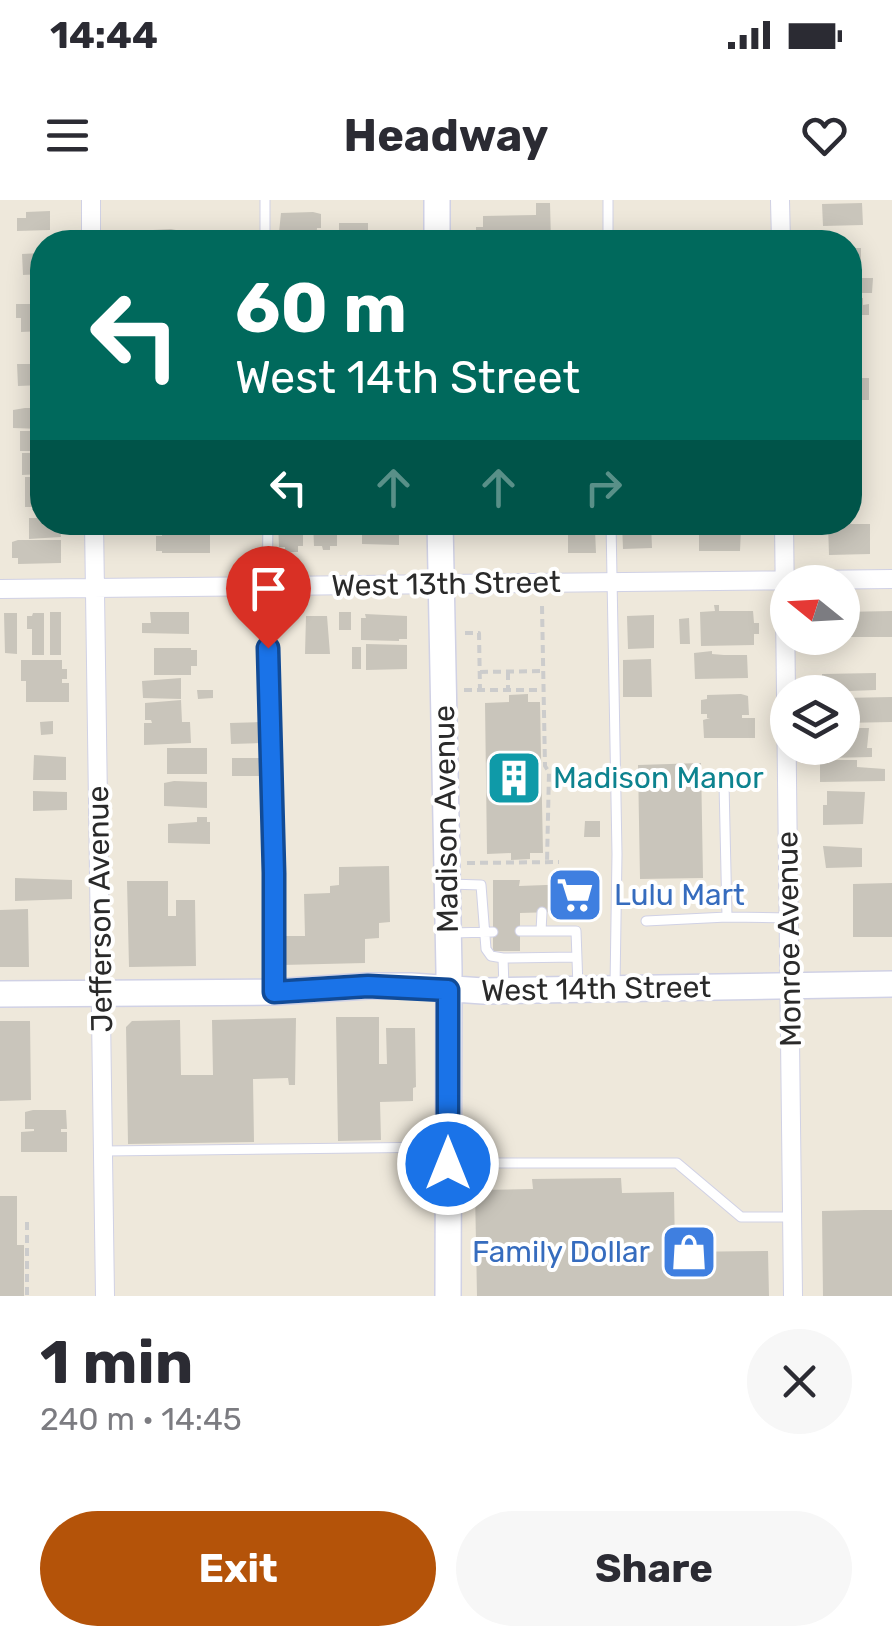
<!DOCTYPE html>
<meta charset="utf-8">
<style>
:root{--surface:#fff;--page:#f7f7f7;--text:#2b2b33;--muted:#7c7c81;--accent:#b45309}
body{margin:0;font-family:Rubik,sans-serif;background:var(--page);color:var(--text);height:100vh;display:flex;flex-direction:column;font-size:38px;white-space:nowrap}
*{box-sizing:border-box;margin:0}
p{font-size:32px;color:var(--muted)}
.icon{flex:none;width:55px;height:55px;fill:none;stroke:currentColor;stroke-width:2;stroke-linecap:round;stroke-linejoin:round}
.map{position:relative;height:1096px;overflow:hidden}
.details{display:flex;flex-direction:column;background:var(--surface);flex:1}
.details>*{flex:none}
.hud{position:absolute;left:30px;top:30px;width:832px;height:305px;border-radius:40px;box-shadow:0 5px 25px #0003;background:#00695c;color:#fff;overflow:hidden}
.needle{width:65px;rotate:288deg}
.fabs{position:absolute;left:770px;top:365px;display:grid;gap:20px}
.fabs a{display:grid;place-items:center;width:90px;height:90px;border-radius:50%;background:var(--surface);box-shadow:0 5px 25px #0003;font-size:50px}
.pin{position:absolute;display:grid;place-items:center;width:85px;height:85px;color:#fff;margin:-102px -42px;border-radius:50% 50% 50% 0;rotate:-45deg;box-shadow:0 0 10px #0007}
.pin .icon{rotate:45deg}
.me{position:absolute;width:110px;margin:-55px;rotate:0deg;stroke-linejoin:round;filter:drop-shadow(0 0 8px #0008)}
.turn{display:flex;align-items:center;gap:35px;height:210px;padding:0 40px;font-size:45px}
.turn .icon{width:130px;height:130px;stroke-width:2.5}
.turn b{display:block;font-size:70px;line-height:85px}
.lanes{display:flex;align-items:center;height:95px;padding:0 40px;background:#0003;justify-content:center;gap:50px;direction:ltr}
.lanes .off{opacity:.35}
.round{display:grid;place-items:center;flex:none;width:105px;height:105px;border-radius:52px;background:var(--page)}
.head{display:flex;align-items:center;justify-content:space-between;height:170px;padding:0 40px}
h1{font-size:60px;font-weight:700;line-height:75px}
.action{display:flex;gap:20px;margin-top:auto;padding:20px 40px}
.action a{flex:1;height:115px;border-radius:60px;background:var(--accent);color:#fff;font-size:40px;font-weight:700;line-height:115px;text-align:center}
.action a+a{background:var(--page);color:var(--text)}
.status{display:flex;justify-content:space-between;align-items:center;height:70px;padding:0 50px;background:var(--surface);direction:ltr}
.status svg{height:28px;fill:currentColor}
header{display:flex;justify-content:space-between;align-items:center;height:130px;padding:0 40px;background:var(--surface);font-size:45px;font-weight:700}
.map>svg:first-child{display:block}
.building{fill:#c9c5bb}
.lines{fill:none;stroke-linecap:round;stroke-linejoin:round}
.lane-casing{stroke:#d0d1e5;stroke-width:11}
.street-casing{stroke:#d0d1e5;stroke-width:20}
.secondary-casing{stroke:#d0d1e5;stroke-width:28}
.path{stroke:#ccc;stroke-width:4;stroke-dasharray:8 5;stroke-linecap:butt}
.lane{stroke:#fff;stroke-width:9}
.street{stroke:#fff;stroke-width:18}
.secondary{stroke:#fff;stroke-width:25}
.route-casing{stroke:#114b97;stroke-width:25}
.route{stroke:#1a73e8;stroke-width:18}
.labels{text-anchor:middle;dominant-baseline:central;stroke-width:8;stroke-linejoin:round;paint-order:stroke}
.street-label{font-size:30px;fill:#2a2a2a;stroke:#fff}
.culture-label{font-size:30px;fill:#0d838f;stroke:#fff;text-anchor:start}
.shop-label{font-size:30px;fill:#366cbe;stroke:#fff;text-anchor:start}
</style>
<div class="status"><b>14:44</b><svg viewBox="0 0 49 12"><path d="M0 12V9h3v3zM5 12V6h3v6zM10 12V3h3v9zM15 12V0h3v12zM26 1h20v11H26zM47 4h2v5h-2z"/></svg></div>
<header><svg class="icon" aria-label="menu" viewBox="0 0 24 24"><path d="M4 6h16M4 12h16M4 18h16"/></svg>Headway<svg class="icon" aria-label="heart" viewBox="0 0 24 24"><path d="M12 20l-8-8c-3-5 5-10 8-4 3-6 11-1 8 4z"/></svg></header>
<div class="map">
<svg width="892" height="1096" viewBox="0 0 892 1096">
<rect width="100%" height="100%" fill="#eee8db"/>
<path class="building" d="M536,3h14l1,39h-75v-15h7v-11l53,-1z
M862,3l1,22 -40,1 -1,-22z
M50,11v19l-33,1v-13h9v-6z
M313,12l8,2v14h-4l-1,14h-38l3,-29z
M339,23h29v19h-29z
M171,29l10,2v11h-46v-11z
M850,48h11v24h-11z
M42,53v21l-19,1 -1,-21z
M850,78h23l-1,15h-22z
M850,98h13v7l6,-1v11h-19z
M16,104h26v27l-21,1v-14h-5z
M850,120l12,1 -1,19 -11,-1z
M17,164h25v21l-24,1z
M850,178h19v22h-19z
M25,208h17v21l-29,-1v-18z
M20,231h22v20h-22z
M22,253h20v21l-20,1z
M25,277h17v30h-17z
M29,318h13v4h18l1,15 -32,2z
M278,322h25v24h-5v6h-13v-5h-6z
M313,322h24v24h-7v4h-7l-1,-4h-8z
M373,322h26v23l-37,-1v-12h11z
M633,322h18l1,26 -29,1 -1,-26z
M828,324h42v30l-41,1z
M699,328h42l-1,23h-41z
M162,330h48v23h-48v-2h-6v-15h6z
M595,330l1,23h-28v-22z
M18,340h43v23l-43,1v-6h-6v-16z
M714,405h5v6h34l1,12h5v11h-5v11l-53,1 -1,-34 15,-1z
M892,411v26h-50v-25z
M50,412h11v43h-11z
M150,412h39v22l-47,-1v-10h9z
M339,412h12v18h-12z
M4,413h13v41l-12,-1z
M33,413h11v42h-12v-26h-5v-13h5z
M365,414l42,2v23h-8v2l-38,-1v-22h5z
M654,415v33l-26,1 -1,-33z
M306,416h21l3,38h-25z
M689,418l1,26h-10l-1,-25z
M366,444l41,1v24l-41,1z
M352,447h9v22h-9z
M154,448h37v2h6v16h-6v9h-37z
M712,451v3l12,1h23l1,23 -53,1 -1,-26z
M651,459l1,38h-29v-37z
M21,460h41v9h5v10h-5v4h7v19h-43v-21h-5z
M876,473v17l-54,2v-18z
M181,478v21l-38,-1 -1,-17z
M197,490h16v8l-15,1z
M528,494v8h12l3,151h-13v6l-19,1v-7l-24,1 -2,-151 24,-1v-7z
M741,494l7,2 1,19h-7v3h13v20h-51l-1,-18 7,-2h-3v-4h-6v-14l6,-1v-4z
M892,497v25l-50,1v-25z
M181,500l1,22h8l1,21 -47,2v-22h8l-1,-3h-6v-17z
M53,521v13l-12,1 -1,-13z
M260,522l1,21 -30,1 -1,-21z
M847,528h22l-2,20h5v9l-45,1v-10h15v-12h5z
M167,548h40v26h-40z
M34,555l32,2v23h-33z
M232,558h29v18h-29z
M825,560h32v7l28,2v12l-65,1v-20z
M701,563l2,115 -63,1 -2,-114z
M174,581l33,1v26l-43,-2v-23z
M33,591l34,1v18l-34,1z
M827,591l38,1 -2,32 -40,1v-20h4z
M197,617h10v5h3v22l-42,-1v-19l29,-2z
M585,621h15v16h-16z
M823,646l39,2v19l-36,1z
M389,666l1,56 -11,1v15l-14,1v24l-83,2v-29h23l-1,-42 26,-1v-7l9,-1v-18z
M15,678l57,2v19l-57,2z
M493,680h27l-1,6 81,-3v24h-47v5l-33,1v38h-27z
M127,681h41v35h8v-16h19l1,66 -67,1z
M892,683v54h-39v-53z
M28,709l1,58h-29v-57z
M336,817h43v47h8l-1,-36h29l1,59 -3,1v13l-33,1 1,38 -43,1z
M296,818l-1,67h-6l-1,-7 -35,1 1,63 -126,2 -2,-117 6,-6 48,-1 1,55h32l-1,-55z
M0,821h30l1,79 -31,1z
M33,910h33l1,19h-6v3h6v20h-46v-20l13,-1v-2h-9v-17z
M621,978l1,15 52,-1 1,60 93,-1 1,45h-292l-2,-106 58,-1 -1,-10z
M0,996h17v49h7v51h-24z
M864,1010h28v86h-69l-1,-85z"/>
<g class="lines">
<g class="lane-casing">
<path id="lane" d="M265,0v42
M608,0v42
M268,322c-3,156 7,312 6,467
M611,322l6,332 -2,132
M724,583l3,134
M450,684l31,1 5,64 5,7 12,2
M646,721l81,-4 61,1
M520,731h56l2,56
M541,731l1,-19
M451,733l42,-1
M504,788l-1,-30 74,-1
M104,951l342,-4
M451,963h226l64,54h50"/>
</g>
<g class="street-casing">
<path id="street" d="M91,0v42
M780,0l1,42
M94,322l11,774
M784,322l9,774
M0,389l892,-10"/>
</g>
<g class="secondary-casing">
<path id="secondary" d="M437,0v42
M440,322l9,448 -1,326
M0,794l274,-2 94,-6h43l72,5 409,-7"/>
</g>
<path class="path" d="M542,406l3,160 4,6 -2,90
M465,433h14l1,57
M480,472l63,-1
M508,472v18
M464,490h80
M467,663l92,-1
M27,1022v74"/>
<use href="#lane" class="lane"/>
<use href="#street" class="street"/>
<use href="#secondary" class="secondary"/>
</g>
<g class="lines">
<g class="route-casing">
<path id="route" d="M268,448l6,225v119l94,-6 80,4v174"/>
</g>
<use href="#route" class="route"/>
</g>
<defs>
<g id="building-square" transform="scale(2.875)"><rect x="-9" y="-9" width="18" height="18" rx="4" fill="#0f9aa8" stroke="#fff"/><path d="M-4-6H4V6H1V3H-1V6H-4ZM-2.5-4.3h1.7v1.8h-1.7ZM.8-4.3h1.7v1.8H.8ZM-2.5-1h1.7V.8h-1.7ZM.8-1h1.7V.8H.8Z" fill="#fff"/></g>
<g id="supermarket-square" transform="scale(2.875)"><rect x="-9" y="-9" width="18" height="18" rx="4" fill="#3f7fe0" stroke="#fff"/><path d="M-6-5.5h2.5l.6 2H6L4.5 2H-2.5L-4.4-4H-6ZM-1.5 3.2a1.3 1.3 0 1 0 .1 0ZM3 3.2a1.3 1.3 0 1 0 .1 0Z" fill="#fff"/></g>
<g id="shop-square" transform="scale(2.875)"><rect x="-9" y="-9" width="18" height="18" rx="4" fill="#3f7fe0" stroke="#fff"/><path d="M-5-2.5h2.3a2.7 3.5 0 0 1 5.4 0H5L5.5 6h-11ZM-1.5-2.5h3a1.5 2.3 0 0 0-3 0Z" fill="#fff"/></g>
</defs>
<g fill-rule="evenodd">
<use href="#building-square" x="514" y="578"/>
<use href="#supermarket-square" x="575" y="695"/>
<use href="#shop-square" x="689" y="1052"/>
</g>
<g class="labels">
<g class="street-label">
<text transform="translate(446 384) rotate(-1)">West 13th Street</text>
<text transform="translate(446 619) rotate(-91)">Madison Avenue</text>
<text transform="translate(100 709) rotate(-91)">Jefferson Avenue</text>
<text transform="translate(789 739) rotate(-91)">Monroe Avenue</text>
<text transform="translate(596 789) rotate(-1)">West 14th Street</text>
</g>
<g class="culture-label">
<text x="553" y="578">Madison Manor</text>
</g>
<g class="shop-label">
<text x="614" y="695">Lulu Mart</text>
<text x="650" y="1052" text-anchor="end">Family Dollar</text>
</g>
</g>
</svg>
<div class="fabs">
<a><svg class="needle" viewBox="-14 -14 28 28"><path d="M0-13l5 13h-10z" fill="#e53935"/><path d="M0 13l5-13h-10z" fill="#7c7c81"/></svg></a>
<a><svg class="icon" aria-label="layers" viewBox="0 0 24 24"><path d="M12 4l9 5-9 5-9-5zM3 14l9 5 9-5"/></svg></a>
</div>
<div class="pin" style="left:268px;top:448px;background:#d93025"><svg class="icon" aria-label="arrive" viewBox="0 0 24 24"><path d="M6 21V4h12l-3 4 3 4H6"/></svg></div>
<svg class="me" style="left:448px;top:964px" viewBox="-20 -20 40 40"><circle r="17" fill="#1a73e8" stroke="#fff" stroke-width="3"/><path d="M0-11L8 9 0 5-8 9z" fill="#fff"/></svg>
<div class="hud">
<div class="turn"><svg class="icon" aria-label="left" viewBox="0 0 24 24"><path d="M17 20v-9H6M10 6l-5 5 5 5"/></svg><div><b>60 m</b>West 14th Street</div></div>
<div class="lanes"><svg class="icon" aria-label="left" viewBox="0 0 24 24"><path d="M17 20v-9H6M10 6l-5 5 5 5"/></svg><svg class="icon off" aria-label="ahead" viewBox="0 0 24 24"><path d="M12 20V5M6 11l6-6 6 6"/></svg><svg class="icon off" aria-label="ahead" viewBox="0 0 24 24"><path d="M12 20V5M6 11l6-6 6 6"/></svg><svg class="icon off" aria-label="right" viewBox="0 0 24 24"><path d="M7 20v-9h11M14 6l5 5-5 5"/></svg></div>
</div>
</div>
<section class="details">
<div class="head"><div><h1>1 min</h1><p>240 m · 14:45</p></div><a class="round"><svg class="icon" aria-label="close" viewBox="0 0 24 24"><path d="M6 6l12 12M18 6L6 18"/></svg></a></div>
<div class="action"><a>Exit</a><a>Share</a></div>
</section>
